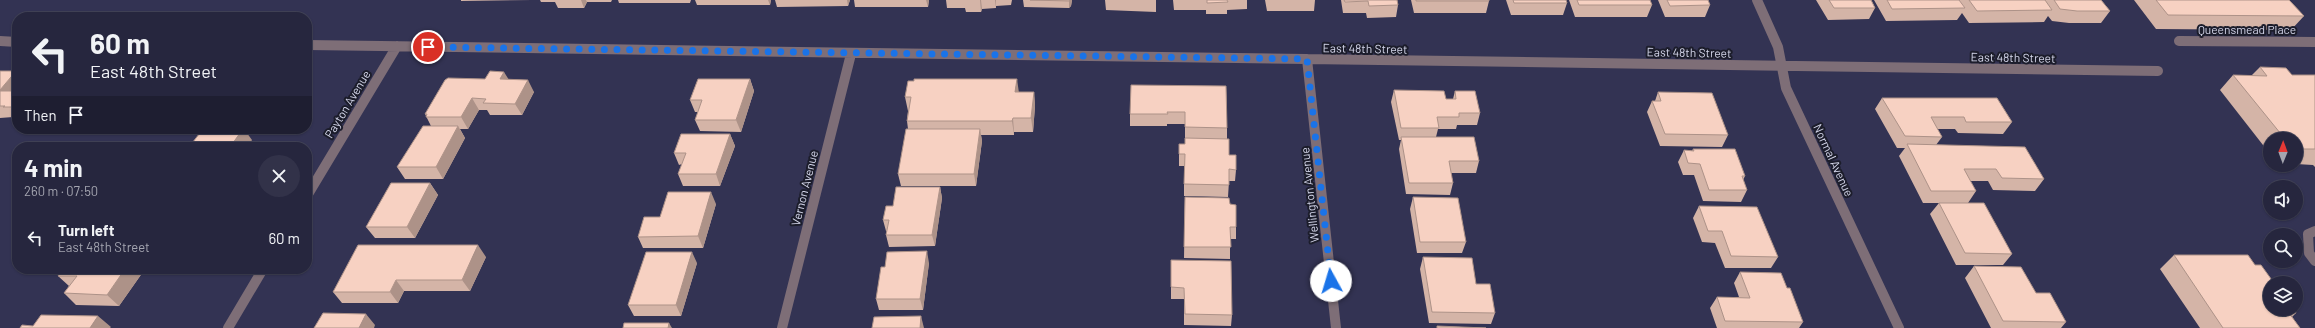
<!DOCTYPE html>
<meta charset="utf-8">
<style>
:root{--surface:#26263e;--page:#323249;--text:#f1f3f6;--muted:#a4a5b0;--line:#424358}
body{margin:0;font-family:Barlow,sans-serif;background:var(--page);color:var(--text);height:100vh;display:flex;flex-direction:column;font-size:15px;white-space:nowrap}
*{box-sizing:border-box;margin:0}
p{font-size:13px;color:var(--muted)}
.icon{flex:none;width:22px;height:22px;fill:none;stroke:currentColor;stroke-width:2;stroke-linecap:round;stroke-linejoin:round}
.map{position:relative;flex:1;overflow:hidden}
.panel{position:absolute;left:12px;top:142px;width:300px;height:132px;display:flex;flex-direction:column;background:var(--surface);border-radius:16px;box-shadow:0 1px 3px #0004,0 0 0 1px var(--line)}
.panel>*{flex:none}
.hud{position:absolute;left:12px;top:12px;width:300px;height:122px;border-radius:16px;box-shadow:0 1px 3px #0004,0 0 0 1px var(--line);background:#26263e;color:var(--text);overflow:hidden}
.needle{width:26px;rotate:1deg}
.controls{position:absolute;left:2263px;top:132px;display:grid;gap:8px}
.controls a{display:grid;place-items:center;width:40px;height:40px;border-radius:50%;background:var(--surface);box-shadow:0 1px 3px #0004,0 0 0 1px var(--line);font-size:20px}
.pin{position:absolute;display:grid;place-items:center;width:34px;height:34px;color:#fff;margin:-17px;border:2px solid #fff;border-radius:50%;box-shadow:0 1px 4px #0007}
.me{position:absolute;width:44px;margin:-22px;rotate:354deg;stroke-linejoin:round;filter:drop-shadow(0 0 3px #0008)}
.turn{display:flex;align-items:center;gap:14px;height:84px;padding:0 12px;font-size:18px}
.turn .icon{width:52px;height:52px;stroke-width:2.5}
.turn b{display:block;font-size:28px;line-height:34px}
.then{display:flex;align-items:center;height:38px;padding:0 12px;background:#0003;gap:8px;font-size:15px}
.round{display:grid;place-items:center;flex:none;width:42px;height:42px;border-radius:21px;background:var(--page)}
.summary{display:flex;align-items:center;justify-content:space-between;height:68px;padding:0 12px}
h1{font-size:24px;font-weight:700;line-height:30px}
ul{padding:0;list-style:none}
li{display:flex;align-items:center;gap:12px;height:56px;padding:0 12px}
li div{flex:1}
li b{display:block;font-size:15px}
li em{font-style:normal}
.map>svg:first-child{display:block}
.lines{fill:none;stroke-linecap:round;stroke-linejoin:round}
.minor{stroke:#7e6e77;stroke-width:10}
.wall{fill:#d4b4a7}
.shaded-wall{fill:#ad9288}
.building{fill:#f7d1c2;stroke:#ad9288}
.route{stroke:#1a73e8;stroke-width:7;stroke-dasharray:0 12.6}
.labels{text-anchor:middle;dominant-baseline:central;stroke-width:4;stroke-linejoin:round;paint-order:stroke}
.street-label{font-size:12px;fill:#d4d6ea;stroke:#1c1d2b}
</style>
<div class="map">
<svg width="2315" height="328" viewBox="0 0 2315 328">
<rect width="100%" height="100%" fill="#333353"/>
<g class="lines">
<path class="minor" d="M1757,0l21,47 8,41 113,240
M0,41l17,1
M2179,41l136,1
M307,45l1851,26
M1307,59l29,269
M307,196l90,-150
M2315,231l-7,3 1,19 6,8
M228,328l35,-59
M782,328l69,-274"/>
</g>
<path class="wall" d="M461,0h71l-71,1z
M540,0h72l-1,2h-24l-3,6h-26l-3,-6h-14z
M618,0h73l-1,3h-71z
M695,0h76l-1,5h-73z
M775,0h75l-2,6 -71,1z
M854,0h75l-1,7h-73z
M946,0h66l-1,5 -15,1v2l-14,1 -1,3h-15l-1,-4h-18z
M1023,0h49l-1,6 -2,2 -45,-1z
M1105,0h51v12l-50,-2z
M1173,0h74v9l-20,1v4h-21v-4h-32z
M1265,0h50l-1,11h-47z
M1341,0h56l1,5 -2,12 -29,1 -1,-5h-23z
M1411,0h78v1l-3,12h-72z
M1506,0h60l1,3 -4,12h-52z
M1569,0h81l2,5 -5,12h-72z
M1658,0h50l2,5 -5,12h-40z
M1816,0h55l4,8 -6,11 -41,1z
M1874,0h227l9,11 -9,12h-32l-17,-2 -4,-5 -4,6 -75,1 -7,-10 -5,7 -71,1z
M2134,0h155l15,16 -13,14 -135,-1z
M2260,67l32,8h23v92l-2,-2 -17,-1v-25h-26v15l-50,-64 13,-15h19z
M0,71h16l1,1v47h-3l-1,-2 -13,1z
M750,79l4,12 -13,41 -41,-1 -5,-11 3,-8h-3l-5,-12z
M509,80l25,12 -12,23h-32l-3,-5h-8l-11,19h-8l5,9 -22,41h-38l-8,-12 34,-41 -6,-12z
M1226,86l1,42v11l2,16 7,15 -1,11h-6l-1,16 -44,-1v-30h-5v-22h6v-20h-18v2h-37v-12z
M1394,90l52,9h7l2,-8 25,22 -3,12h-20l-1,4h-18l-2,8 43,24 -3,12h-25l2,10 -3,12 -44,-1 -7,-45 2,-9h-2l-8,-38z
M1019,92h15l1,14 -2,26h-19v3h-33l1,6 -6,45h-75l-3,-12 10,-45 -1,-8 1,-10 -3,-14z
M1658,92l70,43 -6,12 -62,-1 -13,-34 5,-11h3z
M1882,98l130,24 -9,12 -45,-1 -3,-4h-18l5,8 -6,8 108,34 -9,12 -42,-1 -5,-9h-18l6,10 -8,12 44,51 -9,11h-47l-26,-51 9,-11h-16l-24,-47 6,-8h-8l-22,-39z
M730,134l5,12 -15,40h-37l-5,-12 4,-10 -3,1 -5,-12z
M1693,149l52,27 -2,4 4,10 -6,12 -38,-1 -9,-26h-11l-5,-13 6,-12 8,1z
M430,183l8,12 -23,43h-40l-9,-11z
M940,187l2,11 -7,48 -46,1 -3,-12 1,-4h-1l-3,-11 10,-14z
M1185,197l45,7 6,23v12h-6v20l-46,-1z
M1413,197l53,45 -4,11h-45l-7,-44z
M716,204l-13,44h-60l-5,-11 22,-20z
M1699,206l79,51 -7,11h-46l-10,-25 -13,-1 -9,-24z
M2174,255l81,10 41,48 -4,4 8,11h-100l-40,-59z
M486,257l-16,34h-66l-6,12h-56l-9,-11z
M1423,257l72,56 -4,11 -62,-1 -9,-54z
M1171,260l61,55 -1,11 -47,-1v-26h-13z
M697,263l-16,53h-47l-6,-11z
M929,263l-6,47h-44l-3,-11 9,-32z
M1974,266l62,27 30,29 -5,6h-70l-26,-50z
M145,269l-26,37 -43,-1 -12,-12 5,-7 -11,-10z
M1740,272l63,50 -4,6h-82l-7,-20 7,-11h22l-5,-14z"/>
<path class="shaded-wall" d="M581,0h5l1,2 -3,6z
M768,0h3l-1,5z
M847,0h3l-2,6z
M926,0h3l-1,7z
M980,0h1l1,9 -1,3z
M995,0h1v8z
M1070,0h2l-1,6 -2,2v-7z
M16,71l1,1v23l-17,-2v-3z
M504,72l7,11 -11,-4z
M750,79l4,12 -13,41 -5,-12z
M1017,79l2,14 -4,-1z
M528,80l6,12 -12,23 -7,-11z
M1034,92l1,14 -2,26 -2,-14z
M472,98l7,12 -11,19 -7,-12z
M1013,118l1,14v3l-2,-14z
M458,126l7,12 -22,41 -7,-12z
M243,129h1l8,11 -4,7h-18z
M980,129l2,12 -6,45 -2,-12z
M730,134l5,12 -15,40 -4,-12z
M430,183l8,12 -23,43 -8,-11z
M940,187l2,11 -7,48 -3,-11z
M711,192l5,12 -13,44 -5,-12z
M478,245l8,12 -16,34 -8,-11z
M927,251l2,12 -6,47 -3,-11z
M692,252l5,11 -16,53 -5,-11z
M125,269h20l-26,37 -12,-11z
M396,280l8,11 -6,12 -8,-11z
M366,314l9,11 -1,3h-15z
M98,316l13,11 -1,1h-20z
M921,316l3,12h-4z
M669,323l3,5h-4z"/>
<path class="building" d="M1030,0h40l-1,1z
M1207,0h20l1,2 -21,1z
M1344,0h53l1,5 -29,1 -1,-5 -23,1z
M1416,0h73v1h-73z
M1513,0h53l1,3h-53z
M1577,0h73l2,5h-73z
M1667,0h41l2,5 -40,1z
M1829,0h42l4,8h-41z
M1887,0h72l6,8 -73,1z
M1969,0h76l7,10 -75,1z
M2054,0h47l9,11h-33l-17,-2z
M2156,0h133l15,16 -136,-1z
M2260,67l26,1 6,7h23v74h-19v-10h-11l-52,-64 34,1z
M0,71h16l-16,19z
M490,71l14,1 -4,7 28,1 -13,24 -32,-1 3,-4 -14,-1 -11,19h-35l1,-3h-2l20,-34 3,-2 37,1z
M698,79h52l-14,41h-41l7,-20h-12z
M914,79h103l-2,13h19l-3,26h-18l-1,3h-105l4,-24h-6l3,-16h6z
M1131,85l95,1 1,42 -42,-1v-15h-18l1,2h-38z
M17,89v18h-14l2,-1h-5v-15h15z
M1394,90l50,1 2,8h10l-1,-8h20l5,22h-21v4h-22l2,11h-38z
M1658,92l54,1 16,42 -63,-1 -13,-33h9z
M1882,98h115l15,24h-46l-2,-5h-33l11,20 -37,-1z
M423,126h35l-22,41h-39z
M203,129h40l-13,18h-41z
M906,129h74l-6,45h-76z
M681,134h49l-14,40h-38l8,-21h-12z
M1401,137h73l5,24h-30l4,22h-44z
M1185,138l44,1v16h7v15l-7,-1v16l-45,-1 1,-30h-6v-10h6z
M1907,144l118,3 19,32 -42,-1 -6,-9h-32l12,22h-45z
M1693,149h42l10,27h-3l5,14h-38l-9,-26 -12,-1 -4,-13 10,1z
M391,183h39l-23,44h-41z
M896,187h44l-8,48h-46l3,-15h-6l3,-14h7z
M668,192h43l-13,44 -60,1 6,-20h16z
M1185,197l44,1 1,6 6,1v22h-6l1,20h-47z
M1413,197l45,1 8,44h-46z
M1939,203h45l28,51 -47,-1z
M1699,206l58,1 21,50 -47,-1 -9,-25h-14z
M358,245h120l-16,35h-66l-6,12h-57z
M927,251l-7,48h-44l5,-32h4l2,-15z
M646,252h46l-16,53h-48z
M2174,255h74l7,10h6l13,18h-4v26h24l2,4h-7l11,15h-77z
M1423,257l49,1 4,26h14l5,29 -63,-1z
M1171,260l60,1 1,54 -47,-1 -1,-26 -13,-1z
M1974,266l47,1 15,26h14l16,29 -63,-1z
M63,269h62l-18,26 -43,-2 13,-17h-19z
M1740,272l41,1 6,15h3l13,34 -78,-1 -8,-24 33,1z
M323,313l43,1 -7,14h-45z
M41,315l57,1 -8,12h-70l2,-3 11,1z
M921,316l-1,12h-48l2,-11z
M624,323h45l-1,5h-45z
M1437,326l49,2h-49z"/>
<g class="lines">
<path class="route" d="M428,47l879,12 24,222"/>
</g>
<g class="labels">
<g class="street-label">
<text x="2247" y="29">Queensmead Place</text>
<text transform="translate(1365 48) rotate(1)">East 48th Street</text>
<text transform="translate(1689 52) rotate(1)">East 48th Street</text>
<text transform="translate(2013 57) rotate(1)">East 48th Street</text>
<text transform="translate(347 104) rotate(-59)">Payton Avenue</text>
<text transform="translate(1834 160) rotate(65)">Normal Avenue</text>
<text transform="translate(804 188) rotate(-76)">Vernon Avenue</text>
<text transform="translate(1309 195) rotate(-96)">Wellington Avenue</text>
</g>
</g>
</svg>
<div class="controls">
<a><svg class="needle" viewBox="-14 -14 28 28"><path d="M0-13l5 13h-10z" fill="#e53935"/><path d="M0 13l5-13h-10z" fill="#a4a5b0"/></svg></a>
<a><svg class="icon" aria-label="sound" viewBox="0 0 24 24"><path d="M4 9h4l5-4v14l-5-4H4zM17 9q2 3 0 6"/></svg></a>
<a><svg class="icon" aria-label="search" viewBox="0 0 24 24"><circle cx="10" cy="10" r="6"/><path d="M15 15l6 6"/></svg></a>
<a><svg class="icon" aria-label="layers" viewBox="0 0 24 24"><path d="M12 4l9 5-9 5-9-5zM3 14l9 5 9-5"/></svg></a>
</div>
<div class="pin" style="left:428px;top:47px;background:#d93025"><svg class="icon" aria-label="arrive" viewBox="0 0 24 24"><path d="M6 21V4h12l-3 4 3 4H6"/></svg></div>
<svg class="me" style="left:1331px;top:281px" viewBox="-20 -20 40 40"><circle r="19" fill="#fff"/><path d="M0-13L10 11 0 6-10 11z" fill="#1a73e8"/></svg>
<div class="hud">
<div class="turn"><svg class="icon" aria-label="left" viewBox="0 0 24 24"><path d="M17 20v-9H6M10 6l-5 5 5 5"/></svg><div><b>60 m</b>East 48th Street</div></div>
<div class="then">Then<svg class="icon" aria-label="arrive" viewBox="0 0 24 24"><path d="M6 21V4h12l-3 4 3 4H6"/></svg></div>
</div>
<section class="panel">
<div class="summary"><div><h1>4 min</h1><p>260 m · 07:50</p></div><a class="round"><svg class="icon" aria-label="close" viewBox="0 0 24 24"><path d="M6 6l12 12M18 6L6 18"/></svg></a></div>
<ul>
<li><svg class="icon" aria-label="left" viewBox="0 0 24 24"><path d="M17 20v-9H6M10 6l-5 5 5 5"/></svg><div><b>Turn left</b><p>East 48th Street</p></div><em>60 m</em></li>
</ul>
</section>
</div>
